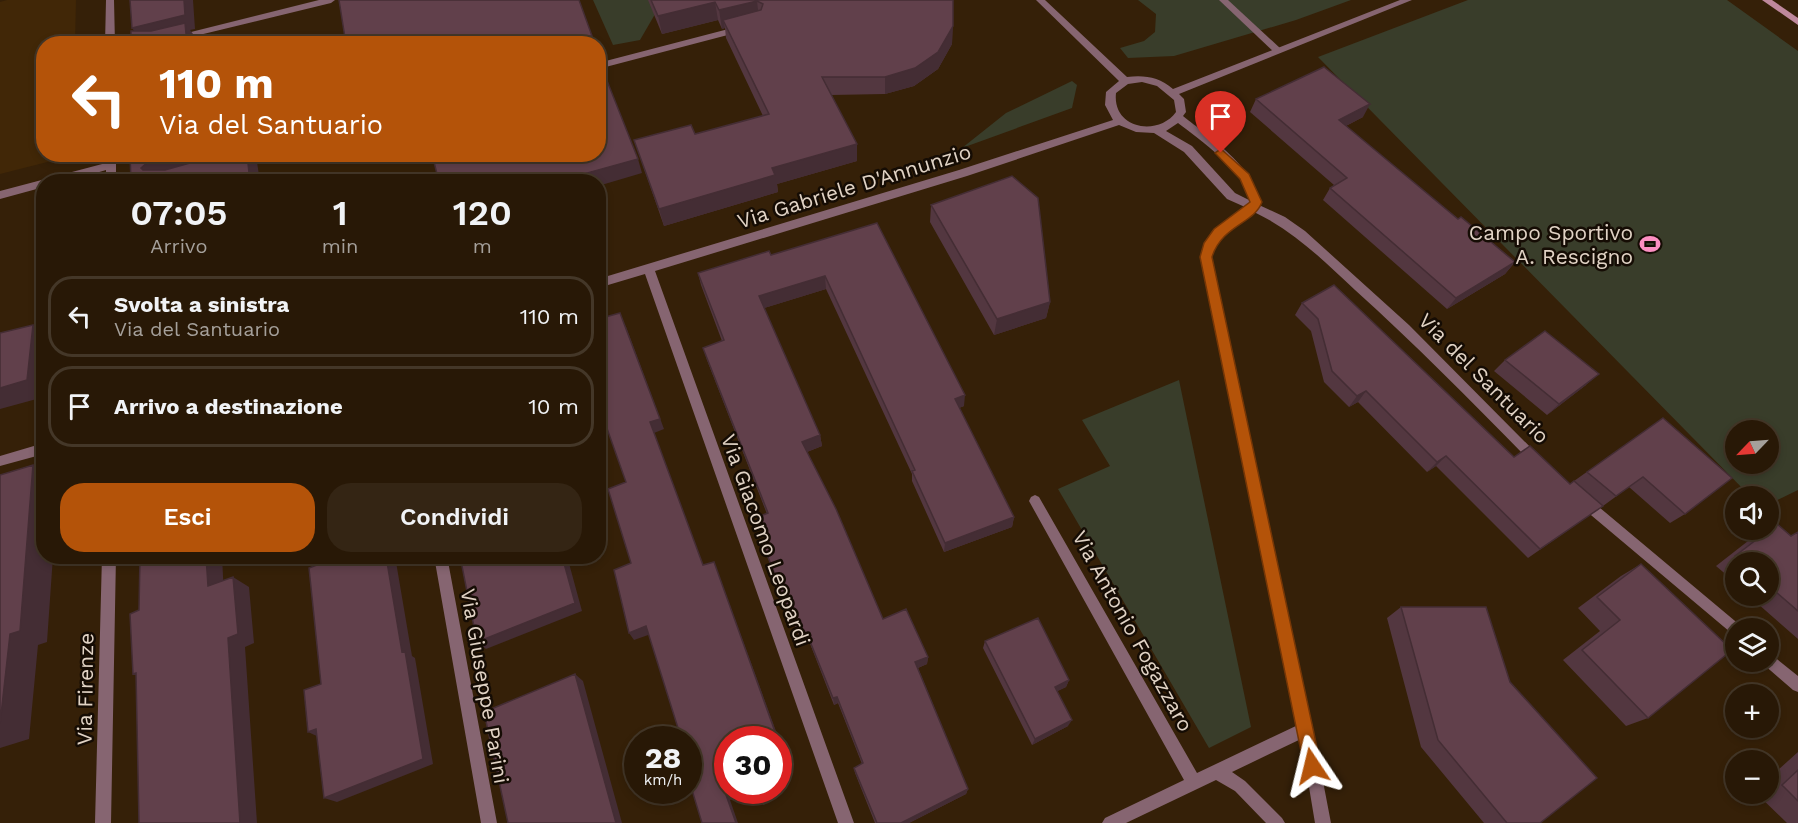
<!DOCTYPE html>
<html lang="it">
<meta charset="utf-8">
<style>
:root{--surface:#281806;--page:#342514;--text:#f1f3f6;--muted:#a5a09b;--line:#443728;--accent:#b45309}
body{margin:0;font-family:"Work Sans",sans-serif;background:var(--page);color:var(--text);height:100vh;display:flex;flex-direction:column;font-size:22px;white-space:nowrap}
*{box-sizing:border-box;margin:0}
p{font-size:20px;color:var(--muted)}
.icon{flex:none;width:33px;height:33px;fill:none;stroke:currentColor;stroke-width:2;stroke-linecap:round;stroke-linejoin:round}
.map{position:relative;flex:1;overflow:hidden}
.details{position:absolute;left:36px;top:174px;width:570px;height:390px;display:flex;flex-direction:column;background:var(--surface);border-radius:24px;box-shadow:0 3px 9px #0003,0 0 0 2px var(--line)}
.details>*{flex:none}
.banner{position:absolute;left:36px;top:36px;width:570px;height:126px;border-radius:24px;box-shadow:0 3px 9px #0003,0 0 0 2px var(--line);background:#b45309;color:#fff;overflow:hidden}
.needle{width:39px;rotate:245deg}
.fabs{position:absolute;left:1725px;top:420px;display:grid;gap:12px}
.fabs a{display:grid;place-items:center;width:54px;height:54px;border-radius:50%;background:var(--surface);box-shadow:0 3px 9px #0003,0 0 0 2px var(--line);font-size:30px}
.speed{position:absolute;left:624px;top:726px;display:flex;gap:12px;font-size:30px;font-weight:700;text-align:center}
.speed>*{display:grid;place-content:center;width:78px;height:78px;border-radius:50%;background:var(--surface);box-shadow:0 3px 9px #0003,0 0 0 2px var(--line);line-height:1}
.speed small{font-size:15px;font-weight:400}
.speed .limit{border:9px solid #d22;background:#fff;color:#111}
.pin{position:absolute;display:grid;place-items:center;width:51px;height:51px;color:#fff;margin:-62px -26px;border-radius:50% 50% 50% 0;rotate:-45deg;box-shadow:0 0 6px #0007}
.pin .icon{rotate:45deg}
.me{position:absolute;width:66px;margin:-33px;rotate:350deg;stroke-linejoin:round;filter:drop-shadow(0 0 4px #0008)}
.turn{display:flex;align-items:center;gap:21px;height:126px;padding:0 24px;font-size:27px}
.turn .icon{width:78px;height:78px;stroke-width:2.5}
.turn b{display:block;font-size:42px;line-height:51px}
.eta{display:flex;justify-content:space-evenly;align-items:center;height:102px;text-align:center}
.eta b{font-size:36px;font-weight:600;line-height:42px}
.primary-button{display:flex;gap:12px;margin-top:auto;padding:12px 24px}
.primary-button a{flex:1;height:69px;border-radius:24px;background:var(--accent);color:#fff;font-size:24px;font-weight:600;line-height:69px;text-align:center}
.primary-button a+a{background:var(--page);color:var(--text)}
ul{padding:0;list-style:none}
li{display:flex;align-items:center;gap:18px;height:81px;margin:0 12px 9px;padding:0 12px;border:3px solid var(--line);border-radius:24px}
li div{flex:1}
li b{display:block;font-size:22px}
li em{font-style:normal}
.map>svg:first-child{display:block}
.built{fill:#412707}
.green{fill:#393d2a;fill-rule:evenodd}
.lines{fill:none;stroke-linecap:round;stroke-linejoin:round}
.lane{fill:#866571;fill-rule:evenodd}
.street{fill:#866571;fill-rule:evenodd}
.secondary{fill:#be889c;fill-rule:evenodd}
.wall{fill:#533740}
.shaded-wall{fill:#442d34}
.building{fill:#61404b;stroke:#442d34;stroke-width:1.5}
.route{fill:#b45309;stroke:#753606;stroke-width:1.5}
.labels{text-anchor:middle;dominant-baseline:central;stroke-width:5;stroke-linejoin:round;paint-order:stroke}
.street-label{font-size:21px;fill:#e1d3c5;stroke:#150c04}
.poi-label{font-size:21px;fill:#e1d3c5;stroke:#150c04;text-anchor:end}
</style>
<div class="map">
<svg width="1798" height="823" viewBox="0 0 1798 823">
<rect width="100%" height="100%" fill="#352008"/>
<path class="built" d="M7,0h69l-1,43 -31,1v110l31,1 -75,19v-172z"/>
<path class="green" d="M593,0h57l8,9 -18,31 -27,5z
M1138,0h213l-55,20 -122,36 -46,2 -8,-10 24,-7 11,-9 1,-18z
M1468,0h259l71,51v439l-29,14 -1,-8h-18l-432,-439zM1736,430h32v34h-32z
M1072,81l5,4 -5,23 -110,40 44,-35z
M1179,380l72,347 -42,21 -151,-259 52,-23 -28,-46z"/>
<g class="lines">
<path class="lane" d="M1219,0h9l53,49v4h-6z"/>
<path class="street" d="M106,0h8l1,44h-10z
M319,0h16l-4,3 -169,41h-19z
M1036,0h9l82,77c18,-2 32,0 46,12l227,-89h12l-233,94 5,5 2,13 -3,4c25,20 76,54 76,89l26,12 20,14 104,94 133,134 -2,4 -4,1 -4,-1c-58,-59 -116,-118 -177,-173 -32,-30 -61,-59 -101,-78 -19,12 -34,24 -43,45l102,472 18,94h-16l-14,-84 -69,33 13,9 37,37 3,5h-19l-31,-32 -19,-11 -90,43h-24l3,-5 79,-38 -155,-279 2,-4 4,-2 4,2 158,276 101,-48 -97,-468 14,-27 30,-23 -18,-8 -43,-47 -30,-19 -18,-1 -17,-7 -152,51 -312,95 199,552h-16l-193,-549 -47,14v-9l361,-109 154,-50 -8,-15 1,-13 13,-11zM1142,82l15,4 17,14 2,12c-18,25 -64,17 -60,-19l12,-9zM1178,123c21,16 69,50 71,77l-14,-7 -43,-47 -26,-15z
M740,26l5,3 -2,2 -145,38v-6z
M106,154h10v28h-10v-12l-40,12h-22v5l-44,12v-8l106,-28z
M248,154h20l-1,3 -30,8 -5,-4 1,-3z
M44,443v11l-44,12v-10z
M1583,495l4,2 154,129 1,2h-6v9l-157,-132 -2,-4 2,-4z
M102,556h14l-5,267h-16z
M434,556h13l50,267h-16z
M1768,652l30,24v16l-5,-2 -30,-26 -1,-2h6z"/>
<path class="secondary" d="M1762,0h10l26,18v7z"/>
</g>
<path class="wall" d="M648,0h305l-1,44 -14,25 -24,17 -29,8 -54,1 26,49v17l-80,23 1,8 -114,34 -30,-86 61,-6 68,-18 -37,-78 -1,-10 -3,1 -4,-9 -56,14z
M1256,99l107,18 -17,9 112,93 57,43 -10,12 -58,35 -124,-109 7,-12 4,-3 -84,-73z
M931,205l119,97 -4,16 -52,17 -64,-113z
M877,223l87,183 -5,2 55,109 -2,10 -68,25 -32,-71v-7l-86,-185 -62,19 56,127 2,11 -15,6 76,167 45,38 -1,7 -9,4 50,121 -2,5 -57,29h-34l-20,-50 -1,-5 8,-4 -24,-61 -4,2 -25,-64 -6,3 -36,-88 -3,-9 4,-1 -10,-29 9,-3 -60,-154 -4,-12 19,-7 -21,-56 -3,-12 73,-18z
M1302,303l212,154 56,27 33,22 -75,52 -92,-92 -9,6 -69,-70 -9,5 -25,-25 -13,-51 -16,-16z
M1505,360l81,25 -39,30 -53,-44z
M1663,418l22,96 -15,9 -41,-36 -26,19 -29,-25z
M1777,524l14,12 7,-4v107l-49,-43h19v-34h-32v21l-20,-17 41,-32 9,-4h2v-2z
M1641,564l7,154 -22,8 -63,-66 37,-29 -22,-23 43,-32z
M1401,607l139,216h-56l-63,-76 -34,-129z
M985,641l84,39 -3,7 -9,4 11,35 -36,19 -49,-97z
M1798,752v71h-11l-30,-29h11v-15z"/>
<path class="shaded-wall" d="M184,0h9l2,29 -5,1 6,8v6l-54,-2 -10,-14z
M757,1l2,18 -36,1 2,8 -3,1 -3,-19z
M715,2l3,18 -56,14 -4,-18z
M953,26l-1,18 -14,25 -24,17 -29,8v-17z
M590,36h2l3,8h-3z
M1370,104l-7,13 -31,16 7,-13z
M857,144v17l-80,23 1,8 -114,34 -5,-17 113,-41z
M177,154h68l-91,28 -13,-14 7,-6z
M247,154h4l6,8 3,20h-10z
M638,159l4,14 -44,13v-4h-25v-5z
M1515,262l-10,12 -58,35 9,-11z
M825,276l1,13 -65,20 -2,-13z
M1050,302l-4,16 -52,17 3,-16z
M625,324l39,105 -10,4 53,141 -57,-152z
M33,325l11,8v64l-44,12v-21z
M1599,374l-13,11 -39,30 12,-11z
M1366,391l-8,11 -9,5 8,-11z
M965,395l-1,11 -10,4 1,-11z
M820,435l2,11 -18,7 -2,-11z
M1446,456l-10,10 -9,6 10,-10z
M33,465l11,7v84h9l-6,86 -9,3 -9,94 -29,9v-24l10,-90z
M1014,517l-2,10 -68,25 1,-9z
M206,556h16l2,40 -16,-10z
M386,556h9l17,100 3,2 18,106 -96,38 -13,-4 78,-146z
M562,556h5l15,55 -96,38 -9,-7z
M714,562l77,210 -13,6v-6z
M233,577l16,10 5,56 -9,4 12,176h-17l-12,-185z
M646,626l5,8 -17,6 -5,-7z
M807,634l2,7 -6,3 -3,-7z
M928,657l-1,7 -12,5v-7z
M575,674l8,7 39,142h-6z
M1069,680l-3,7 -14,7 3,-7z
M837,697l1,6 -4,2 -1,-7z
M1072,720l-4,6 -36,19 3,-6z
M316,729l5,9 -13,-6z
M968,789l-2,5 -57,29h-8z
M737,790h13l-20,10 8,23h-2l-10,-28z"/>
<path class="building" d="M130,0h54l1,15 -53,13z
M339,0h240l13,36h-2l3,8h-247z
M651,0h302v26l-15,26 -23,16 -30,9h-63l35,67 -85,24 3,7 -116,34 -25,-69 57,-15 4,9 74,-20 -46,-94 38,-10 2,-6 -6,-3 -38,9 -4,-8 -57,14z
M185,23l2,21h-58l2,-1v-12h20z
M598,58l40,101 -65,18 2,4 -2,1h-134l-7,-28h166z
M1324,67l46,37 -31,16 119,99 3,-2 54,45 -59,36 -126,-110 17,-10 -91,-79z
M130,154h47l-29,8 -7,6 2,2h22l57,-16h25l3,28h-119z
M1012,176l26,22 12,104 -53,17 -66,-114z
M877,223l88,172 -10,4 59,118 -69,26 -33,-72 3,-1 -90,-194 -66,20 61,139 -18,7 34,67 47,110 23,-10 22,48 -13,5 53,127 -67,34h-24l-23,-55 9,-5 -26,-66 -4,1 -26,-64 -7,3 -36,-90 5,-1 -11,-29 10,-4 -65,-165 21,-8 -26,-67 71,-22 2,4z
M1334,285l180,172 16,-11 40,38 4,-3 29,25 -63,43 -94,-93 -9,6 -71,-71 -9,5 -25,-25 -14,-52 -16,-16z
M620,313l40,106 -10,3 53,143 11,-3 64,178h-50v50h9l-11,5 10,28h-34l-14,-46v-37h-11l-3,-11 4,-1 -32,-102 -17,7 -15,-63 17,-7 -23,-74 18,-7 -28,-79v-84z
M33,325l-6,55 -27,8v-55z
M1545,331l54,43 -40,30 -54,-44z
M1663,418l69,60 -47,36 -42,-37 -27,19 -29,-24z
M33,465l-13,166 -10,3 -10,90v-249z
M1777,524l14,12 7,-4v79l-30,-26v-23h-25l-8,-6z
M140,556h66l2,30 25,-9 5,57 -10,4 12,185h-101l-3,-150 -3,1 -3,-60 9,-4z
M340,556h46l16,96 3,-1 18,108 -99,39 -8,-69 -8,3 -4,-42 17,-6 -12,-116z
M460,556h102l13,47 -98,39z
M1641,564l91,86 -84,68 -66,-68 38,-30 -23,-23z
M1401,607h85l24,75 87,96 -57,45h-33l-69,-83z
M1038,618l31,62 -14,7 17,33 -37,19 -50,-98z
M575,674l41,149h-108l-24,-111z
M778,740l11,27 -11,5z
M1798,770v31l-16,-16z"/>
<path class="route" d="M1221,149l28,25 13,28c-8,22 -40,23 -50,55l109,509 -3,6 -6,2 -6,-2 -2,-6 -104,-509 4,-14 10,-14 36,-27 -10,-23 -25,-26z"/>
<defs>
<g id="stadium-bare" transform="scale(1.62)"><path d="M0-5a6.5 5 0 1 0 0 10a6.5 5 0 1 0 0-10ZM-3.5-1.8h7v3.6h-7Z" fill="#fc8fc2" stroke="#150c04" stroke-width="2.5" paint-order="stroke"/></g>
</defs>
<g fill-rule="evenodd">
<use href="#stadium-bare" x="1650" y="244"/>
</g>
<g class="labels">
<g class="street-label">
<text transform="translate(854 186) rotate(-17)">Via Gabriele D'Annunzio</text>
<text transform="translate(1484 378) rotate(45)">Via del Santuario</text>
<text transform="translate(766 540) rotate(70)">Via Giacomo Leopardi</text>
<text transform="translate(1133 631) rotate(61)">Via Antonio Fogazzaro</text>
<text transform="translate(485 686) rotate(80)">Via Giuseppe Parini</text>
<text transform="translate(85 689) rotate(-89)">Via Firenze</text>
</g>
<g class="poi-label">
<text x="1633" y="232">Campo Sportivo<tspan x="1633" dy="24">A. Rescigno</tspan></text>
</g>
</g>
</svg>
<div class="fabs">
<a><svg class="needle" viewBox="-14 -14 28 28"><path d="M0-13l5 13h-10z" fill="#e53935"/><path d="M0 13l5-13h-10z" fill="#a5a09b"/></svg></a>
<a><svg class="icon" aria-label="sound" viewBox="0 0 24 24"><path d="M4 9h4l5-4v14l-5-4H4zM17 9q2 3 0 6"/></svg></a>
<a><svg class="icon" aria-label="search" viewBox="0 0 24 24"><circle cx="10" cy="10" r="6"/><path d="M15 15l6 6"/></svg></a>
<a><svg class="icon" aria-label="layers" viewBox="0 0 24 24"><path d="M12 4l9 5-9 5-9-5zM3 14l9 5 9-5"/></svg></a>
<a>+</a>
<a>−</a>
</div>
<div class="speed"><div>28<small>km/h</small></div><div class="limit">30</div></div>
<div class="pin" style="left:1221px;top:153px;background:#d93025"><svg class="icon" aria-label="arrive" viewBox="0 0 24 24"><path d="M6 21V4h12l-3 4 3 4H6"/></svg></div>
<svg class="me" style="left:1312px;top:766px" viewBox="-20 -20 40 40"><path d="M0-17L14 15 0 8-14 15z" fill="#b45309" stroke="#fff" stroke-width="4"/></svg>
<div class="banner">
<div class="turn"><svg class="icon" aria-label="left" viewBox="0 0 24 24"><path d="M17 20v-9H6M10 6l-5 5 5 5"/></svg><div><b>110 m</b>Via del Santuario</div></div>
</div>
<section class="details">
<div class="eta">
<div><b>07:05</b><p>Arrivo</p></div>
<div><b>1</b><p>min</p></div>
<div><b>120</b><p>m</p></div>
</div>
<ul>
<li><svg class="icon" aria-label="left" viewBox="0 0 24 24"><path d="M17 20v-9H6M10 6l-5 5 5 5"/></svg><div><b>Svolta a sinistra</b><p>Via del Santuario</p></div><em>110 m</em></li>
<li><svg class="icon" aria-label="arrive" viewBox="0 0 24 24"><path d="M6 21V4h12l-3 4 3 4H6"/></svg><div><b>Arrivo a destinazione</b></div><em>10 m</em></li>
</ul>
<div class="primary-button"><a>Esci</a><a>Condividi</a></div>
</section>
</div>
